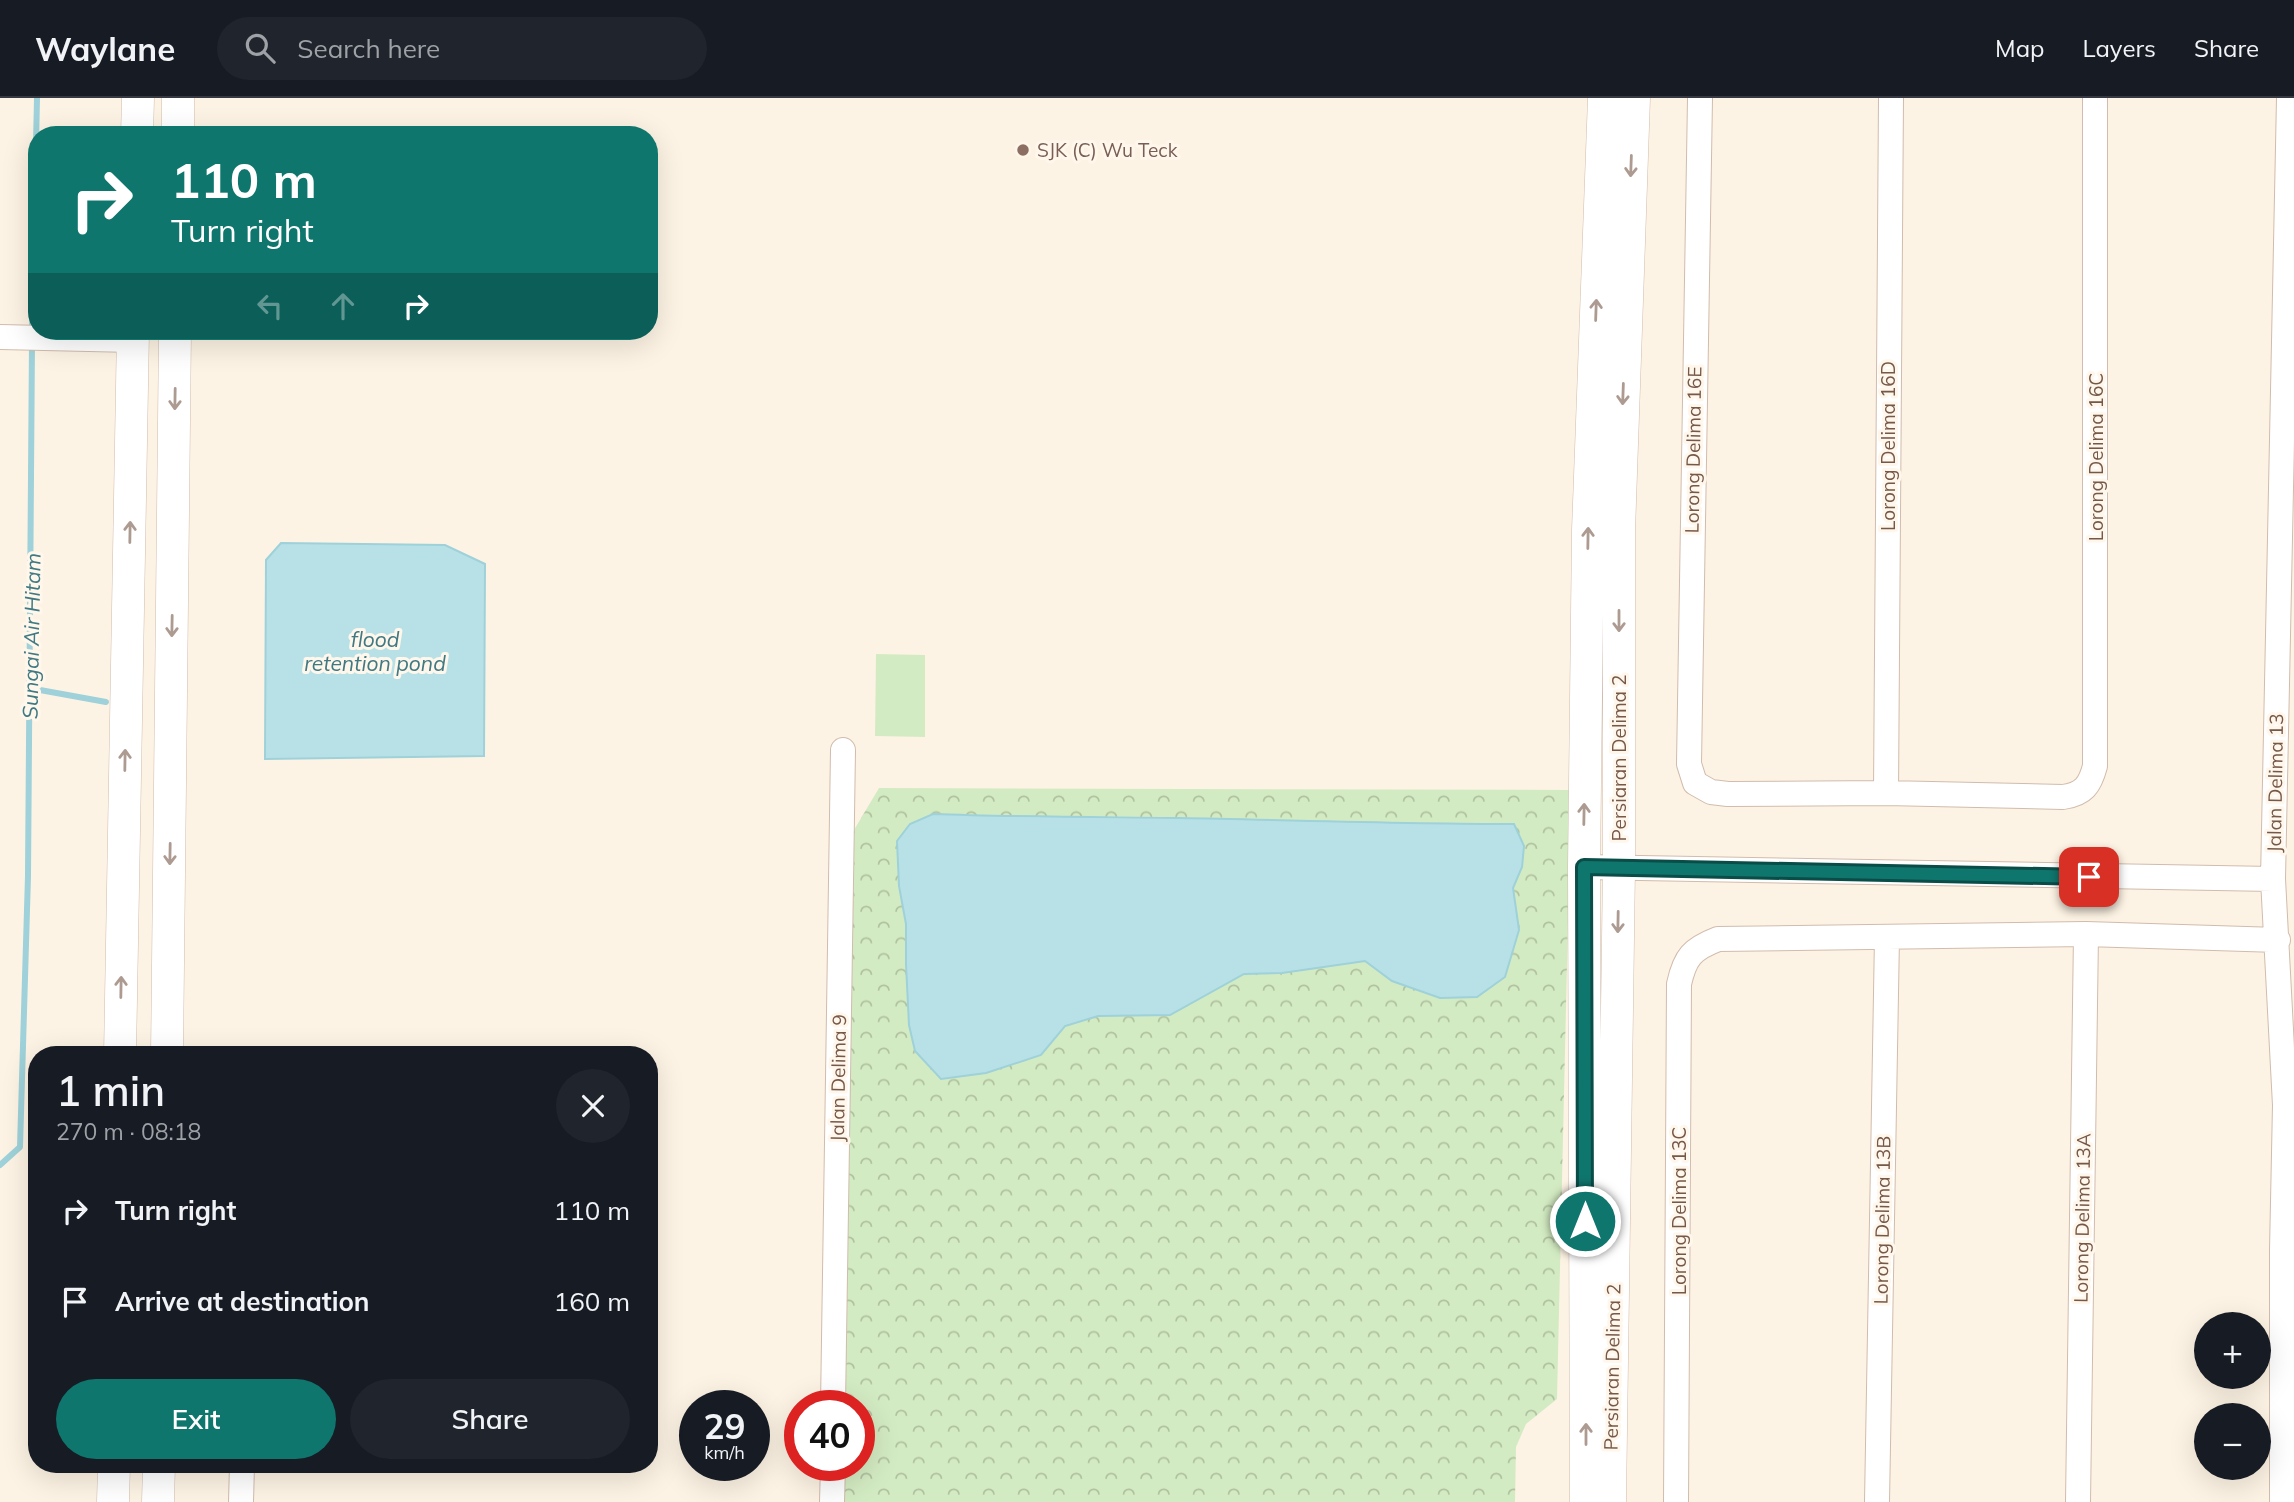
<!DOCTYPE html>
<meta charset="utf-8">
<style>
:root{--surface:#171b24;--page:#20242c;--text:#f1f3f6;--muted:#9ea1a6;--line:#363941;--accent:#0f766e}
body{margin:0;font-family:Mulish,sans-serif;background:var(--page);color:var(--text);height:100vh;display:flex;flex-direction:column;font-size:26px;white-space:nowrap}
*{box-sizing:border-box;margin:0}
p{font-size:23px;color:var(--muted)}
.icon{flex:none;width:38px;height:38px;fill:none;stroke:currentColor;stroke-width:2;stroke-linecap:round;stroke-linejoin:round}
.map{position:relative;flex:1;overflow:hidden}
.side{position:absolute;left:28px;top:948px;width:630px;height:427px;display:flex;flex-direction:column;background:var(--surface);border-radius:28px;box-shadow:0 7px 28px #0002}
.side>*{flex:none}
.guide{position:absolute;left:28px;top:28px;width:630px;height:214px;border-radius:28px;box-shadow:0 7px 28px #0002;background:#0f766e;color:#fff;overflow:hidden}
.tools{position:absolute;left:2194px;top:1214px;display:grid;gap:14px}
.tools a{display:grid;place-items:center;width:77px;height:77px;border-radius:50%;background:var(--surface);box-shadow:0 7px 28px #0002;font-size:35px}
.speed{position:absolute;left:679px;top:1292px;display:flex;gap:14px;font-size:35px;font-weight:700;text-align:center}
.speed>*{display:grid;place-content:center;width:91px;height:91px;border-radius:50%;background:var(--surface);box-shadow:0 7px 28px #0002;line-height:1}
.speed small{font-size:18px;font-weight:400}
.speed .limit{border:10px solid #d22;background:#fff;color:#111}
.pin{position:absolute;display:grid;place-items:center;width:60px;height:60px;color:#fff;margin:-30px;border-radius:14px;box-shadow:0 4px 10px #0006}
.me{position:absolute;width:77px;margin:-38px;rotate:0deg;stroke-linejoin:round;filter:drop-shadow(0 0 5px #0008)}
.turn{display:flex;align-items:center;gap:24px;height:147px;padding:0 28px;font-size:32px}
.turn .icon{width:91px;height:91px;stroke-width:2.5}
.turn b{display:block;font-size:49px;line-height:60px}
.lanes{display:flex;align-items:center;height:66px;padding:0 28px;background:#0003;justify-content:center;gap:35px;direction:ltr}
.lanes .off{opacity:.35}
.round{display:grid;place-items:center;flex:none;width:74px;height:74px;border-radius:37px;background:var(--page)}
.overview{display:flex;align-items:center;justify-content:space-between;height:119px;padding:0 28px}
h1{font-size:42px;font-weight:600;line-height:52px}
.cta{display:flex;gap:14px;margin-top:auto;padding:14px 28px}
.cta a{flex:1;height:80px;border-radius:42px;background:var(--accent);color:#fff;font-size:28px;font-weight:600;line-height:80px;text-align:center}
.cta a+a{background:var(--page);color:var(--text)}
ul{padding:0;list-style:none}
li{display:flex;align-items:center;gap:21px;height:91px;padding:0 28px}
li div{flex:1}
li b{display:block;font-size:26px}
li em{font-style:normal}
header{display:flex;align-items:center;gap:42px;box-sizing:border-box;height:98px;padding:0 35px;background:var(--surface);border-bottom:2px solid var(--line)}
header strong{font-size:33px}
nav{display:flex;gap:38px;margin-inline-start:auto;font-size:24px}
.search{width:490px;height:63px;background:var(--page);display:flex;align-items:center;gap:18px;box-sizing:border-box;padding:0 24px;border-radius:38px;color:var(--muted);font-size:26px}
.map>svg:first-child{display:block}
.green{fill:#d3ebc2}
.forest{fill:url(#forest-crowns)}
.water{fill:#b8e1e7;stroke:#9ed1d9;stroke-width:2}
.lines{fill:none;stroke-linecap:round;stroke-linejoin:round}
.stream{stroke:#9ed1d9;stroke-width:6}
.minor-casing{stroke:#d1bcad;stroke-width:26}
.tertiary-casing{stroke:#d1bcad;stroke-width:33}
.minor{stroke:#fff;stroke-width:24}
.tertiary{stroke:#fff;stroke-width:32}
.oneway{stroke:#ad9b92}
.route-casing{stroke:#0a4d48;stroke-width:18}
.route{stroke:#0f766e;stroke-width:12}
.education-dot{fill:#8d6e63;stroke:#fff7eb;stroke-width:2.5}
.labels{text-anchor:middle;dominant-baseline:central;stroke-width:6;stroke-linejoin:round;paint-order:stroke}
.education-label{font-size:19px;fill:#785e54;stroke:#fff7eb;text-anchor:start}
.street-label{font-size:19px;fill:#765849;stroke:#fff7eb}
.water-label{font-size:21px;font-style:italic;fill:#3f7983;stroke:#fff7eb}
</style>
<header>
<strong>Waylane</strong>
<div class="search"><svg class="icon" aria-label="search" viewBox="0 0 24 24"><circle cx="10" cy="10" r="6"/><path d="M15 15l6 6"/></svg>Search here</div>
<nav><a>Map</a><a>Layers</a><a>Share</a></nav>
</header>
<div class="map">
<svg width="2294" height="1404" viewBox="0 0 2294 1404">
<defs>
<pattern id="forest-crowns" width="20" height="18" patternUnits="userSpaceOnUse" patternTransform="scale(1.75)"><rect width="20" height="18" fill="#d3ebc2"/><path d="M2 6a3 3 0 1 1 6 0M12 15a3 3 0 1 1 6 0" fill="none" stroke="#b0c1a0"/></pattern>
</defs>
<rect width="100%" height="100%" fill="#fdf3e4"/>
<path class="green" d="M876,556l49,1v82l-50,-1z"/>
<path class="forest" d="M879,690l692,2 -14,609 -31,25 -10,23 -1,55h-677v-37h21v-60h-20l6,-560z"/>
<path class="water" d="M281,445l164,2 40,19 -1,192 -219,3 1,-199z
M933,716c82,3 164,3 246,4 112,2 223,6 335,6l10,22 -2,21 -9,21 6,42 -14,47 -28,20 -37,1 -48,-17 -27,-20 -83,12 -38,1 -74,41 -72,1 -33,10 -24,29 -55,18 -45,6 -26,-28 -6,-26 -3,-61v-40l-7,-38 -2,-45 13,-17z"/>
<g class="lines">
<path class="stream" d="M32,233l5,-233
M29,590l77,14
M0,1067l20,-18 8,-271 4,-534"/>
<g class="minor-casing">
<path id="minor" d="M1700,0l-11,666 6,19 16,9 17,2 158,-1 177,4c21,-3 27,-12 32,-31v-668
M0,239l133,3
M1886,695l5,-695
M1584,769l689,12
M833,1307l10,-655
M241,1404l1,-37
M832,1404l1,-37
M1676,1404l3,-518c6,-27 13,-35 39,-45l368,-5 192,6
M1877,1404l10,-565
M2078,1404l8,-568
M2282,1404v-252l3,-145 -12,-226 16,-781"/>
</g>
<g class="tertiary-casing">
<path id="tertiary" d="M137,37l1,-37
M178,37v-37
M120,957l13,-724
M167,957l8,-724
M113,1404l1,-37
M158,1404l1,-37
M1586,1404l-2,-635 4,-337 16,-432
M1610,1404l9,-634v-337l15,-433"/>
</g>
<use href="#minor" class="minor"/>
<use href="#tertiary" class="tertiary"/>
</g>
<defs><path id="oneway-shaft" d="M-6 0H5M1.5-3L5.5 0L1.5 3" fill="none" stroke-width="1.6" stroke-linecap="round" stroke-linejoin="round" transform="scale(1.75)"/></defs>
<g class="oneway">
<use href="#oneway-shaft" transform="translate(1631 68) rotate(92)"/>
<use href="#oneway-shaft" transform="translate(1596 212) rotate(-88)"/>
<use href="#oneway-shaft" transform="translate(1623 296) rotate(92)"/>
<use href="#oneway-shaft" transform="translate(175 301) rotate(91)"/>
<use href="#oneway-shaft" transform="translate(130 434) rotate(-89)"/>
<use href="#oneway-shaft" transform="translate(1588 440) rotate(-89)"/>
<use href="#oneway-shaft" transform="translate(1619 523) rotate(90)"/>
<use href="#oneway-shaft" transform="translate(172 528) rotate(91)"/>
<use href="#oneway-shaft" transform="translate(125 662) rotate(-89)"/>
<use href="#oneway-shaft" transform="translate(1584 716) rotate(-89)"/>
<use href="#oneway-shaft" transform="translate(170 756) rotate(91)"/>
<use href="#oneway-shaft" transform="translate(1618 824) rotate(91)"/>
<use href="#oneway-shaft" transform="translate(121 889) rotate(-89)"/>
<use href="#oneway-shaft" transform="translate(1586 1336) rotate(-90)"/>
</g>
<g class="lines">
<g class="route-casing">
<path id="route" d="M1585,1123l-1,-354 505,10"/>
</g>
<use href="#route" class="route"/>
</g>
<circle class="education-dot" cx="1023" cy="52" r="7"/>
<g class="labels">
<g class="education-label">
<text x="1037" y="52">SJK (C) Wu Teck</text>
</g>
<g class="street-label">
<text transform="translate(1888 348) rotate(-90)">Lorong Delima 16D</text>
<text transform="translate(1693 352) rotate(-89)">Lorong Delima 16E</text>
<text transform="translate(2096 359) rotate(-90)">Lorong Delima 16C</text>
<text transform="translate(1619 660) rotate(-90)">Persiaran Delima 2</text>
<text transform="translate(2275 685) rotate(-89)">Jalan Delima 13</text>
<text transform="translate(838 980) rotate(-89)">Jalan Delima 9</text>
<text transform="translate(1679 1113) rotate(-90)">Lorong Delima 13C</text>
<text transform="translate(2082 1120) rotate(-89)">Lorong Delima 13A</text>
<text transform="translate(1882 1122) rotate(-89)">Lorong Delima 13B</text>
<text transform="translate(1612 1269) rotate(-89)">Persiaran Delima 2</text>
</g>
<g class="water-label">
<text transform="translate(31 538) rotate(-89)">Sungai Air Hitam</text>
<text x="375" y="541">flood<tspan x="375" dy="24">retention pond</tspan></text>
</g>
</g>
</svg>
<div class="tools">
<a>+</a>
<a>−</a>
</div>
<div class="speed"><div>29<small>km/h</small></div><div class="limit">40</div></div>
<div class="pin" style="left:2089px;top:779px;background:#d93025"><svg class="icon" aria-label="arrive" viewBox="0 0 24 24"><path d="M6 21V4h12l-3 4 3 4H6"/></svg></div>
<svg class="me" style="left:1585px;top:1123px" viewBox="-20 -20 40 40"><circle r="17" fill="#0f766e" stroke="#fff" stroke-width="3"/><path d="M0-11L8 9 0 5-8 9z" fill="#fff"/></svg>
<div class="guide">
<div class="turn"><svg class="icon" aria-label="right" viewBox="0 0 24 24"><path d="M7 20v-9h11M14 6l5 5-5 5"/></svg><div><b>110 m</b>Turn right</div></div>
<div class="lanes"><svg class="icon off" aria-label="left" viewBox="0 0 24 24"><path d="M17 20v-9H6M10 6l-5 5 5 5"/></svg><svg class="icon off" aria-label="ahead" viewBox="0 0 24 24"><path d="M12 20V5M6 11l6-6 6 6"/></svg><svg class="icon" aria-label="right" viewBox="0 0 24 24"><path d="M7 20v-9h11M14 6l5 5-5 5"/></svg></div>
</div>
<section class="side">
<div class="overview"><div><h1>1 min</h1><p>270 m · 08:18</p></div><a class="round"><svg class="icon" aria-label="close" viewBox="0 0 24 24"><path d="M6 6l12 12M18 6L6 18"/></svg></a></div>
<ul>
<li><svg class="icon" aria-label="right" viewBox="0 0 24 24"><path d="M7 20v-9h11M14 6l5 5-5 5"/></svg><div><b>Turn right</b></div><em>110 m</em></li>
<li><svg class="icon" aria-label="arrive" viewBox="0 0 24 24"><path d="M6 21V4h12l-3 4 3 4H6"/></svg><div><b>Arrive at destination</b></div><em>160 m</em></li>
</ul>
<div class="cta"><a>Exit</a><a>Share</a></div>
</section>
</div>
